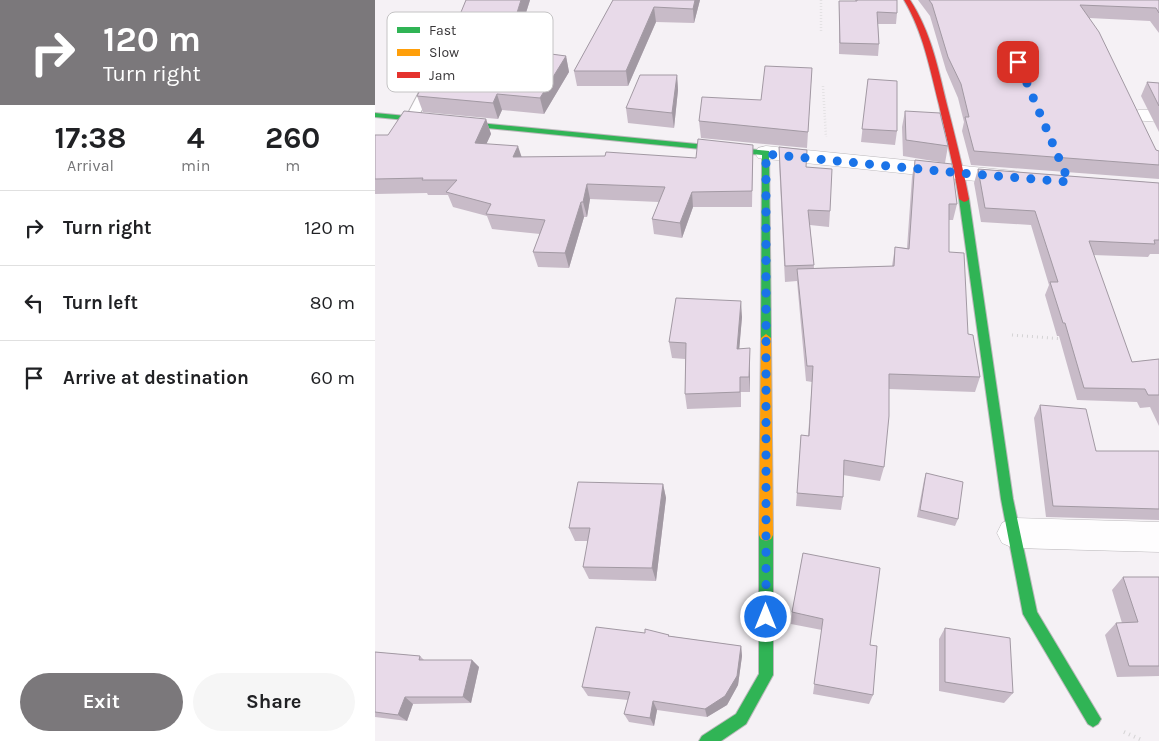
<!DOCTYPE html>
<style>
:root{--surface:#fff;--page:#f6f6f6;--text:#202124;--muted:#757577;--line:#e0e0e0;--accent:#7b787b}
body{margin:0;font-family:Karla,sans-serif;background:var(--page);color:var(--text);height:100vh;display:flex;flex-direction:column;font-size:19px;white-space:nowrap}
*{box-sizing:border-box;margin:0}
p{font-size:16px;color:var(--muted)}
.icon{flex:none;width:28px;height:28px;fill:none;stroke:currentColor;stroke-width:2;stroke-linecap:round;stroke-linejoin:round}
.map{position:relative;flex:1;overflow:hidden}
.details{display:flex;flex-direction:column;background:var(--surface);width:375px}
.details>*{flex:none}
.guide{background:#7b787b;color:#fff;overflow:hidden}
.pin{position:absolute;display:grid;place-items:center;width:42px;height:42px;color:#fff;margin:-21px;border-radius:10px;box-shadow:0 2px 8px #0006}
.me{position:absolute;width:55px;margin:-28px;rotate:0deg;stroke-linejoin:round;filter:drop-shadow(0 0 4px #0008)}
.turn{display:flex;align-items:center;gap:18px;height:105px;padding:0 20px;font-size:22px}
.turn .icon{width:65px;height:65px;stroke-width:2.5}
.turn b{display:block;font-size:35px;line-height:42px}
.eta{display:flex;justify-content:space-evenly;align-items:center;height:85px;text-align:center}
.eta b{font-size:30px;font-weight:700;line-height:35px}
.primary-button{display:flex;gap:10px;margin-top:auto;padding:10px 20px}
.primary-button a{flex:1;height:58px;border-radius:30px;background:var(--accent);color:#fff;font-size:20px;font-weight:700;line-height:58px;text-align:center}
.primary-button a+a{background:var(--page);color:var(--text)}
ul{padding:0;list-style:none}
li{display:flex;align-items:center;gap:15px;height:75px;padding:0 20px;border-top:1px solid var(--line)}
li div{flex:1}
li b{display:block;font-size:19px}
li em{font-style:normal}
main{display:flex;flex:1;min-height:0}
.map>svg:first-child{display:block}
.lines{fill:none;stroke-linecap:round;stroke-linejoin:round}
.lane-casing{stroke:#bbb8bb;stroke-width:2}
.street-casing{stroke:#bbb8bb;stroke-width:1}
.fast-casing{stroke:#bbb8bb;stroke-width:2}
.slow-casing{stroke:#bbb8bb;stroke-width:2}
.jam-casing{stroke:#bbb8bb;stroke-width:2}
.path-far2{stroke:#d4d3d4;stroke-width:2.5;stroke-dasharray:0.5 2.5;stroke-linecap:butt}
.path-far1{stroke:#d4d3d4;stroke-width:3;stroke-dasharray:1 4;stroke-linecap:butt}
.path{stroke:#d4d3d4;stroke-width:4;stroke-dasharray:1 4.5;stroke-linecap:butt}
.lane{fill:#fefdfe;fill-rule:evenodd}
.street{fill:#fefdfe;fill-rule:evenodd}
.fast{fill:#30b455;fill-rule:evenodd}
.slow{fill:#ff9f0a;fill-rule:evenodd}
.jam{fill:#e5322d;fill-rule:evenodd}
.wall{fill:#c8bbc8}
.shaded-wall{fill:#a299a3}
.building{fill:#e8dae9;stroke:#a299a3}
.route{stroke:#1a73e8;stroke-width:9;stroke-dasharray:0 16.2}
.key{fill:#fff;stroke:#c4c3c4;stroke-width:1}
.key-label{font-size:14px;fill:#393739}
</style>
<main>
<section class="details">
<div class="guide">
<div class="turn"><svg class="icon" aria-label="right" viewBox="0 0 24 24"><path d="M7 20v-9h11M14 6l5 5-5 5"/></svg><div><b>120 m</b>Turn right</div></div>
</div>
<div class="eta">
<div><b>17:38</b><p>Arrival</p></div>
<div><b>4</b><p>min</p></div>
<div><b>260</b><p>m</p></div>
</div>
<ul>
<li><svg class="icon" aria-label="right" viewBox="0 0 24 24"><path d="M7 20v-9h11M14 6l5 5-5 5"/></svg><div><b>Turn right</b></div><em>120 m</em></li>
<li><svg class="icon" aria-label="left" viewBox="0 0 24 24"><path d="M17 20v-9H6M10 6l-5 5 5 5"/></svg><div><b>Turn left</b></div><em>80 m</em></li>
<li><svg class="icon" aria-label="arrive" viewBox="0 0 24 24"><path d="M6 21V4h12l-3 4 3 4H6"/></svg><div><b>Arrive at destination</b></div><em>60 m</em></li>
</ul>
<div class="primary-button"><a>Exit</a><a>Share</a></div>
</section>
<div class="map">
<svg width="784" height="741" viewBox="0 0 784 741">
<rect width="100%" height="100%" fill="#f5f1f5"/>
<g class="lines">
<g class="lane-casing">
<path id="lane" d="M65,61l6,3 -29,55 -2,3h-8l-2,-3 29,-55z"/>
</g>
<g class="street-casing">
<path id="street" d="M764,110h20v12l-27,-2 -3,-4 3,-4z
M391,146l248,25 8,2 3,5 -3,5 -8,2 -256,-27 -3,-5 3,-5z
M638,518l146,4v30l-146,-4 -11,-5 -5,-10 5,-10z"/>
</g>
<g class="fast-casing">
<path id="fast" d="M0,113l394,38 2,187 -1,3 -4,1 -5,-4 1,-183 -387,-38z
M589,196l5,3 44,300 24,113 61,102 3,5 -3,5 -5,3 -5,-3 -65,-110 -22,-115 -42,-300z
M391,529l5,2 2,4v140l-27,49 -25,17h-22l3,-5 34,-22 23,-40v-139l2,-4z"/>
</g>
<g class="slow-casing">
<path id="slow" d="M391,334l5,4 2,197 -2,4 -5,2 -5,-2 -2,-4 2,-197z"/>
</g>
<g class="jam-casing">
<path id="jam" d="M529,0h6c21,32 28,68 37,105 8,31 16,62 22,94l-2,2 -3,1 -5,-3c-5,-32 -13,-63 -20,-94 -9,-36 -16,-73 -35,-105z"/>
</g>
<path class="path-far2" d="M446,0v31
M448,86l3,51"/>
<path class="path-far1" d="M637,335l52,4"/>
<path class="path" d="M749,732l20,9"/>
<use href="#lane" class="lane"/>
<use href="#street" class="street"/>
<use href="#fast" class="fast"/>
<use href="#slow" class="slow"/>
<use href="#jam" class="jam"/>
</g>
<path class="wall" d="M91,0h64l-15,49 51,7 3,16 -25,42 -42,-4 -4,9 -75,-7 -6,-16 18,-21z
M238,0h87l-6,23 -38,-1 -28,64h-51l-3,-15z
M480,0h42v13l-1,11h-18l1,20 -1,12 -39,-2v-53h16z
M543,0h241v33l-9,-12 -61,-3 67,132 3,1v28l-188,-14 -9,-34 2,-9 -6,-24 -12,-28 -16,-54z
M437,68l-5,80 -106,-10 -2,-17 62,-21z
M302,75l1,15 -4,38 -46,-5 -2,-15z
M493,79l29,52 -2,14 -34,-3z
M772,82l12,1v49l-18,-36z
M530,111l43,35 -3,17 -42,-7 -1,-29z
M111,119l5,15 -5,10 36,13 174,1 57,-13 -1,62h-59l-11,31 -28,-4 -2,-15 7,-17 -69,-3 -3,18h-3l-15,51 -31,-1 -5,-15 7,-18 -48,-5 -5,-13 -34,-9 -5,-12h-20l-1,-2 -52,1v-59h13z
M404,147l27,20 24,44 -1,16 -19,-2 4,43 78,-2 3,-19 12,1 5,-71 3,-17 42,44 -4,16h-4v32l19,82 12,43 -5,15 -86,-3 -5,78 -4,14 -37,-6v22l-2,13 -45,-4 5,-71 7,1 4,-54 -6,-1 -9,-100 -12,1 -6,-120z
M603,169l181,14v71h-9l-2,3 -55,-2 39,107 27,-3v67l-9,-19 -10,1 -3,-6 -60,-2 -18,-64h-2l-12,-41 4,-10 -18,-60 -50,-3 -7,-39z
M367,317l-3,31 11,16v28h-9v15l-54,2 -2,-15v-35l-13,-1 -3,-16z
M665,405l56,46h63v69l-113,-3 -12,-99z
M551,473l32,46 -3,7 -38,-9 7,-37z
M288,484l3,14 -10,83 -67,-2 -6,-12 5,-26h-13l-6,-13z
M428,553l67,92 3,50 -4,9 -56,-10 9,-64 -31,-6 1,-12z
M748,577h36v99l-42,1 -12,-42 11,-12h6l-10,-33z
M570,628l68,65 -9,10 -65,-12v-52z
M294,636l72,10 1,10 -4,29 -11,20 -20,12 -50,-7 -3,16 -25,-4 -5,-8 4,-14 -40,-4 -6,-9z
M0,652l45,4 4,4h48l7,7 -8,36 -58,1 -6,17 -32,-4z"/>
<path class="shaded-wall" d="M146,0h9l-20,63 -4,-15z
M320,0h5l-6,23 -1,-14z
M279,7l2,15 -28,64 -2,-15z
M191,56l3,16 -25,42 -4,-16z
M302,75l1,15 -4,38 -2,-15z
M122,94l5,16 -4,9 -5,-16z
M111,119l5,15 -11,24 -5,-15z
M143,146l5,15 -10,-4z
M212,184l3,15 -3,18 -4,-15z
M317,192l1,15 -11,31 -2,-15z
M206,202l3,15 -15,51 -4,-15z
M366,301l1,16 -4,47 -1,-15z
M375,348v44l-1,-15z
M288,484l3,14 -10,83 -4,-13z
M366,646l1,10 -4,29 -11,20 -20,12 -2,-8z
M97,660l7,7 -8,36 -8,-6z
M30,697l8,7 -6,17 -9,-6z
M278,701l4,9 -3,16 -4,-8z"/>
<path class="building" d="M91,0h55l-15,48 60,8 -26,42 -43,-4 -4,9 -76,-7 11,-21h7z
M238,0h82l-2,9 -39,-2 -28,64h-52z
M482,0h40v13l-20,-1 2,32 -39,-1 -1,-42h18z
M554,0h230v13l-3,-5 -76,-3 19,27 57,118 3,1v14l-185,-14 -9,-34h4l-8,-33 -13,-27 -16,-53z
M390,66l47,2 -4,64 -109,-11 3,-24 59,3z
M265,75h37l-5,38 -46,-5z
M493,79l29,2v50l-35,-2z
M772,82l12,1v23z
M29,111l82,8 -11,24 43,3 -5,11 92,-1 1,-4 90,6 2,-19 55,6 -1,46 -60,1 -12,31 -28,-4 13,-32 -78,-3 -4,18h-2l-16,51 -32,-1 12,-32 -59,-6 5,-10 -45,-12 11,-12h-35l1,-2 -48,1v-44h13z
M530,111l35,2 8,33 -42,-6z
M404,147l28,3 -1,17 26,2 -2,42 -22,-1 6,55 -29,1z
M540,160l37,4 5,40h-8v48l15,1 4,81 5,1 7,42 -91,-3v42l-5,51 -40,-7 -1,37 -46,-4 4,-58 8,1 4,-70h-6l-10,-97 97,-3 1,-19 14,2z
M603,169l181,14v57h-5l1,4 -66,-3 43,121 27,-3v36h-11l-3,-6 -61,-1 -19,-65h-2l-13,-41h8l-23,-71 -50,-3z
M301,298l65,3 -4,48 13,-1 -1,29h-9v15l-55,2 1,-51 -17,-1z
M665,405l46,4 10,42h63v58l-106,-3z
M551,473l37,9 -5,37 -38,-9z
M203,482l85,2 -11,84 -69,-1 7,-39h-21z
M428,553l77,15 -10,77 7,1 -4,49 -59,-11 9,-65 -31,-7z
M748,577h36v89h-30l-13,-43 22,-1z
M221,627l49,6v-4l24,6 -1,1 73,10 -4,30 -12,20 -20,13 -52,-8 -3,17 -26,-4 6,-22 -48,-5z
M570,628l65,10 3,55 -68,-11z
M0,652l45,4 -1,4h53l-9,37h-58l-7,18 -23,-3z"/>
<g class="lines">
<path class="route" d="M391,617v-463l194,19 109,9 -51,-120"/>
</g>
<rect x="12" y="12" width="166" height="80" rx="8" class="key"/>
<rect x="22" y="27" width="23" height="6" fill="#30b455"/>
<rect x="22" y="49" width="23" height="7" fill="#ff9f0a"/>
<rect x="22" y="72" width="23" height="6" fill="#e5322d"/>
<g class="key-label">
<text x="54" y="35">Fast</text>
<text x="54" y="57">Slow</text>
<text x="54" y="80">Jam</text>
</g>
</svg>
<div class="pin" style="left:643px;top:62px;background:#d93025"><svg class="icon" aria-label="arrive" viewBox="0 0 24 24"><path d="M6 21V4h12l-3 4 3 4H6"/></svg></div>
<svg class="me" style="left:391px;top:617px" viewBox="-20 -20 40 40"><circle r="17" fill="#1a73e8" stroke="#fff" stroke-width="3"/><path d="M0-11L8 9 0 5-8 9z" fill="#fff"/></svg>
</div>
</main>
